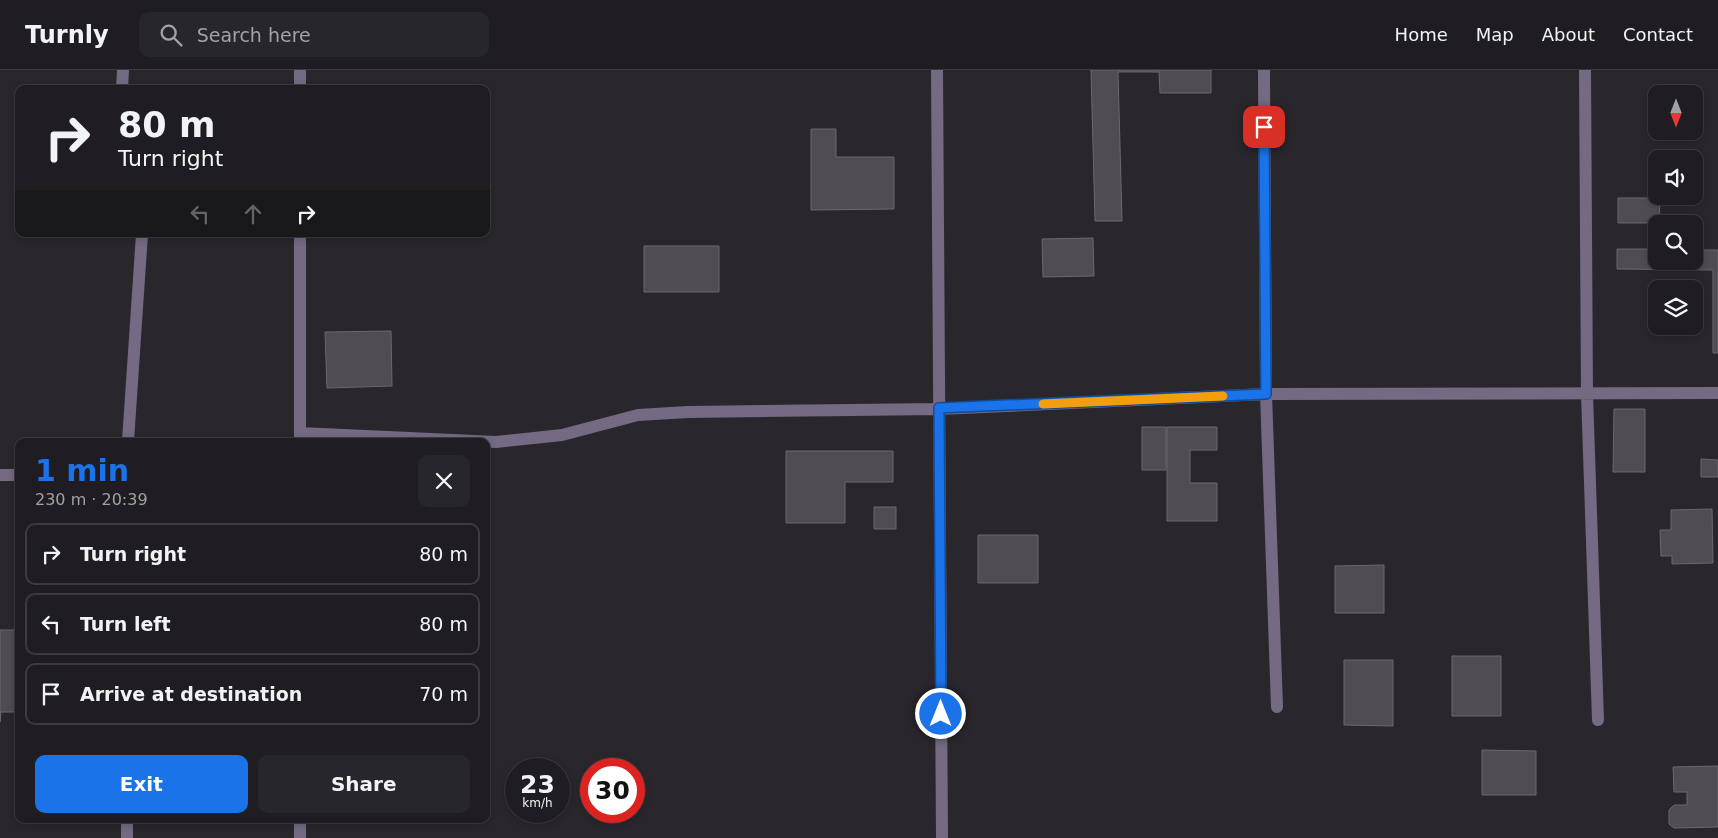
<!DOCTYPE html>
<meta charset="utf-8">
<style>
:root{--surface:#1f1d21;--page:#27262a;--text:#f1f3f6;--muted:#a1a2a5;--line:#3c3b3f;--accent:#1a73e8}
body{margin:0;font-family:"DejaVu Sans",sans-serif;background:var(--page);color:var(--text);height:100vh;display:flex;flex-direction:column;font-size:19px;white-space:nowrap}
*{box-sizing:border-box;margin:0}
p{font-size:16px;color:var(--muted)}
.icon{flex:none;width:28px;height:28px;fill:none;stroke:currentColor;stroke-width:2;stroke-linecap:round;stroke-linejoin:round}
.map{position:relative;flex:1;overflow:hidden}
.drawer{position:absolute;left:15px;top:368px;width:475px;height:385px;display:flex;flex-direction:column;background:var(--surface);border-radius:10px;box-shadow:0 2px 8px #0003,0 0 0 1px var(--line)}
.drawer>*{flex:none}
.banner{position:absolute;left:15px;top:15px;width:475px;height:152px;border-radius:10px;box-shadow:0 2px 8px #0003,0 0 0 1px var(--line);background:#1f1d21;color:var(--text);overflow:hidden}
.needle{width:32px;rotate:180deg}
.fabs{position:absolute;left:1648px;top:15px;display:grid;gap:10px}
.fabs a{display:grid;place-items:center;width:55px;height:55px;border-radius:10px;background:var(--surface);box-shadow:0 2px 8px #0003,0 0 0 1px var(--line);font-size:25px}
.speed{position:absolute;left:505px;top:688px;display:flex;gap:10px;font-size:25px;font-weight:700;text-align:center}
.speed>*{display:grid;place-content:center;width:65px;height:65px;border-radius:50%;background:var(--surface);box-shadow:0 2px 8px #0003,0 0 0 1px var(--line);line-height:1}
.speed small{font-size:12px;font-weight:400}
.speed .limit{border:8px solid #d22;background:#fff;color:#111}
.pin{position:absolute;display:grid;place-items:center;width:42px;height:42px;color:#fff;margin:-21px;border-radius:10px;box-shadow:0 2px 8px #0006}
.me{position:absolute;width:55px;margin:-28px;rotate:0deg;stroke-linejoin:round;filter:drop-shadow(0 0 4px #0008)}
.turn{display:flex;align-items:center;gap:18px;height:105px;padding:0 20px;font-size:22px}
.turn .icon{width:65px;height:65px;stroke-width:2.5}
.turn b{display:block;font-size:35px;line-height:42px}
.lanes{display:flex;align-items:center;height:48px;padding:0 20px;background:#0003;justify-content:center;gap:25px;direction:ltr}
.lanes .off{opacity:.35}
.round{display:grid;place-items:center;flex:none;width:52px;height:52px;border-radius:10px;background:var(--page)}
.headline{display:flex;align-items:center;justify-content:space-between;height:85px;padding:0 20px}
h1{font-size:30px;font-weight:600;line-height:38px;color:var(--accent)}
.cta{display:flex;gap:10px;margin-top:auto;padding:10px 20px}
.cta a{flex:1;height:58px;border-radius:10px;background:var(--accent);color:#fff;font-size:20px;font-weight:600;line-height:58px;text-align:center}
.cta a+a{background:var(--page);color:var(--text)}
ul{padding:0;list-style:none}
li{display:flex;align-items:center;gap:15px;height:62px;margin:0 10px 8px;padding:0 10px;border:2px solid var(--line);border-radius:10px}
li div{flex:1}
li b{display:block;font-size:19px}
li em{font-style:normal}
header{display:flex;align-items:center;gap:30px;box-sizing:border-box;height:70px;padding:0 25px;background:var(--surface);border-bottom:1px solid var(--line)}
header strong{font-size:24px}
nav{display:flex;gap:28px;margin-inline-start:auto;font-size:18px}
.search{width:350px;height:45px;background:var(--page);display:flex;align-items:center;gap:12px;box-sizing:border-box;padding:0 18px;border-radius:10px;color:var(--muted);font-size:19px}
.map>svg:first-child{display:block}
.building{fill:#4f4d52;stroke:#6b696e}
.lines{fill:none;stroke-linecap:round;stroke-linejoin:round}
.minor{stroke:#746a83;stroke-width:12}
.route-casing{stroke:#114b97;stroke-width:12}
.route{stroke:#1a73e8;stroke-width:9}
.slow{stroke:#f59e0b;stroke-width:9}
</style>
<header>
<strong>Turnly</strong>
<div class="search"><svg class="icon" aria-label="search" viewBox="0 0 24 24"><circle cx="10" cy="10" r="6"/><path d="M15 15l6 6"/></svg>Search here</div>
<nav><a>Home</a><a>Map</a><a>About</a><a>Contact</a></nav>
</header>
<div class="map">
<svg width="1718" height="768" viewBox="0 0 1718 768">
<rect width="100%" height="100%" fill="#29272c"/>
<path class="building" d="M1091,0h120v23h-51l-1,-21h-41l4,149h-27z
M811,59h25v28h58v52l-83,1z
M1618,128h42l-1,25h-41z
M1093,168l1,38 -51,1 -1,-38z
M644,176h75v46h-75z
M1617,179h39v12h38v-11h24v103h-5v-83l-96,-1z
M391,261l1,55 -65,2 -2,-56z
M1614,339h31v63h-32z
M1142,357h24v43h-24z
M1167,357h50v23h-27v33h27v38h-50z
M786,381h107v31h-48v41h-59z
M1701,389l17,1v17h-17z
M874,437h22v22h-22z
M1712,439l1,54 -41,1v-8h-11l-1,-26h11v-20z
M978,465h60v48h-60z
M1384,495v48h-49v-47z
M0,560h19v82h-18l-1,10z
M1452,586h49v60h-49z
M1344,590h49v66l-49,-1z
M1482,680l54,1v44h-54z
M1718,696v61l-44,1 -5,-4v-14l5,-5h13v-13h-13l-1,-25z"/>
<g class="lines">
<path class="minor" d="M300,0v19
M937,0l5,768
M1585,0l2,324 11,326
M122,19l1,-19
M300,164v207
M300,363l196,9 66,-7 76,-20 50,-3 251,-3 327,-15 -2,-324
M128,371l14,-207
M0,405h19
M1277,637l-11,-313 452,-1
M127,749v19
M300,749v19"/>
</g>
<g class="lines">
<g class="route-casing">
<path id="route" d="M941,644l-2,-306 327,-14 -2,-267"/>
</g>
<use href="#route" class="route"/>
<path class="slow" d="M1043,334l180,-8"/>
</g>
</svg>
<div class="fabs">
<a><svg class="needle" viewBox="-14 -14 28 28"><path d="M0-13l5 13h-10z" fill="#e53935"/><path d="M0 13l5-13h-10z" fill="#a1a2a5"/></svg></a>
<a><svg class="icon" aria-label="sound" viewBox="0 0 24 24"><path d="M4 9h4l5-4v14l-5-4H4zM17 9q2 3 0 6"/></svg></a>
<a><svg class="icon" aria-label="search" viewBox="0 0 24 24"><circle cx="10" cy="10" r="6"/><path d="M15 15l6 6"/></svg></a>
<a><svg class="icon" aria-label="layers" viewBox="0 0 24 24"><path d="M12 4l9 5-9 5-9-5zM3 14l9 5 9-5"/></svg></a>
</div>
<div class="speed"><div>23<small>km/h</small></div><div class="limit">30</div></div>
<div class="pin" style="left:1264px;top:57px;background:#d93025"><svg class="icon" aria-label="arrive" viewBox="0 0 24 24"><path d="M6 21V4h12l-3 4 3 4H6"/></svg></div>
<svg class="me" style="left:941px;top:644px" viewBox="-20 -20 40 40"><circle r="17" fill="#1a73e8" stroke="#fff" stroke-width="3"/><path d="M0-11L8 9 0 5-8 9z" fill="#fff"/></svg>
<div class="banner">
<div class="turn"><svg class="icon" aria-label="right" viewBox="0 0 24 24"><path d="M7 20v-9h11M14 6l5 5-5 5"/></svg><div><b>80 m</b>Turn right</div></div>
<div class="lanes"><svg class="icon off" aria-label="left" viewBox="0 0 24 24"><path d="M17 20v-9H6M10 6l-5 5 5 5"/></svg><svg class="icon off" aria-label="ahead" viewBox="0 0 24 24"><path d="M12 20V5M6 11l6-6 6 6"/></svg><svg class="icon" aria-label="right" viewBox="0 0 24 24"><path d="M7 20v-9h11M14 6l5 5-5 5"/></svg></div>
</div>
<section class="drawer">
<div class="headline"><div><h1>1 min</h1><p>230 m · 20:39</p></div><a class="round"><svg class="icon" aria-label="close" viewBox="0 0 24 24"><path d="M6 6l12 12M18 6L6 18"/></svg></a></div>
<ul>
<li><svg class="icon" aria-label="right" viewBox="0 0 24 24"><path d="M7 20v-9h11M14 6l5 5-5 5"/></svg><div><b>Turn right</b></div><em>80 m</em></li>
<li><svg class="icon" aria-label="left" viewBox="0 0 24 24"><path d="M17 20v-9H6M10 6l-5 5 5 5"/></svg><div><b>Turn left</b></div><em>80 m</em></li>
<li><svg class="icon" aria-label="arrive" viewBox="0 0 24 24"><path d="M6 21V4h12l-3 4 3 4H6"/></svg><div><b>Arrive at destination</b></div><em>70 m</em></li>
</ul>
<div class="cta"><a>Exit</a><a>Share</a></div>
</section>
</div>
